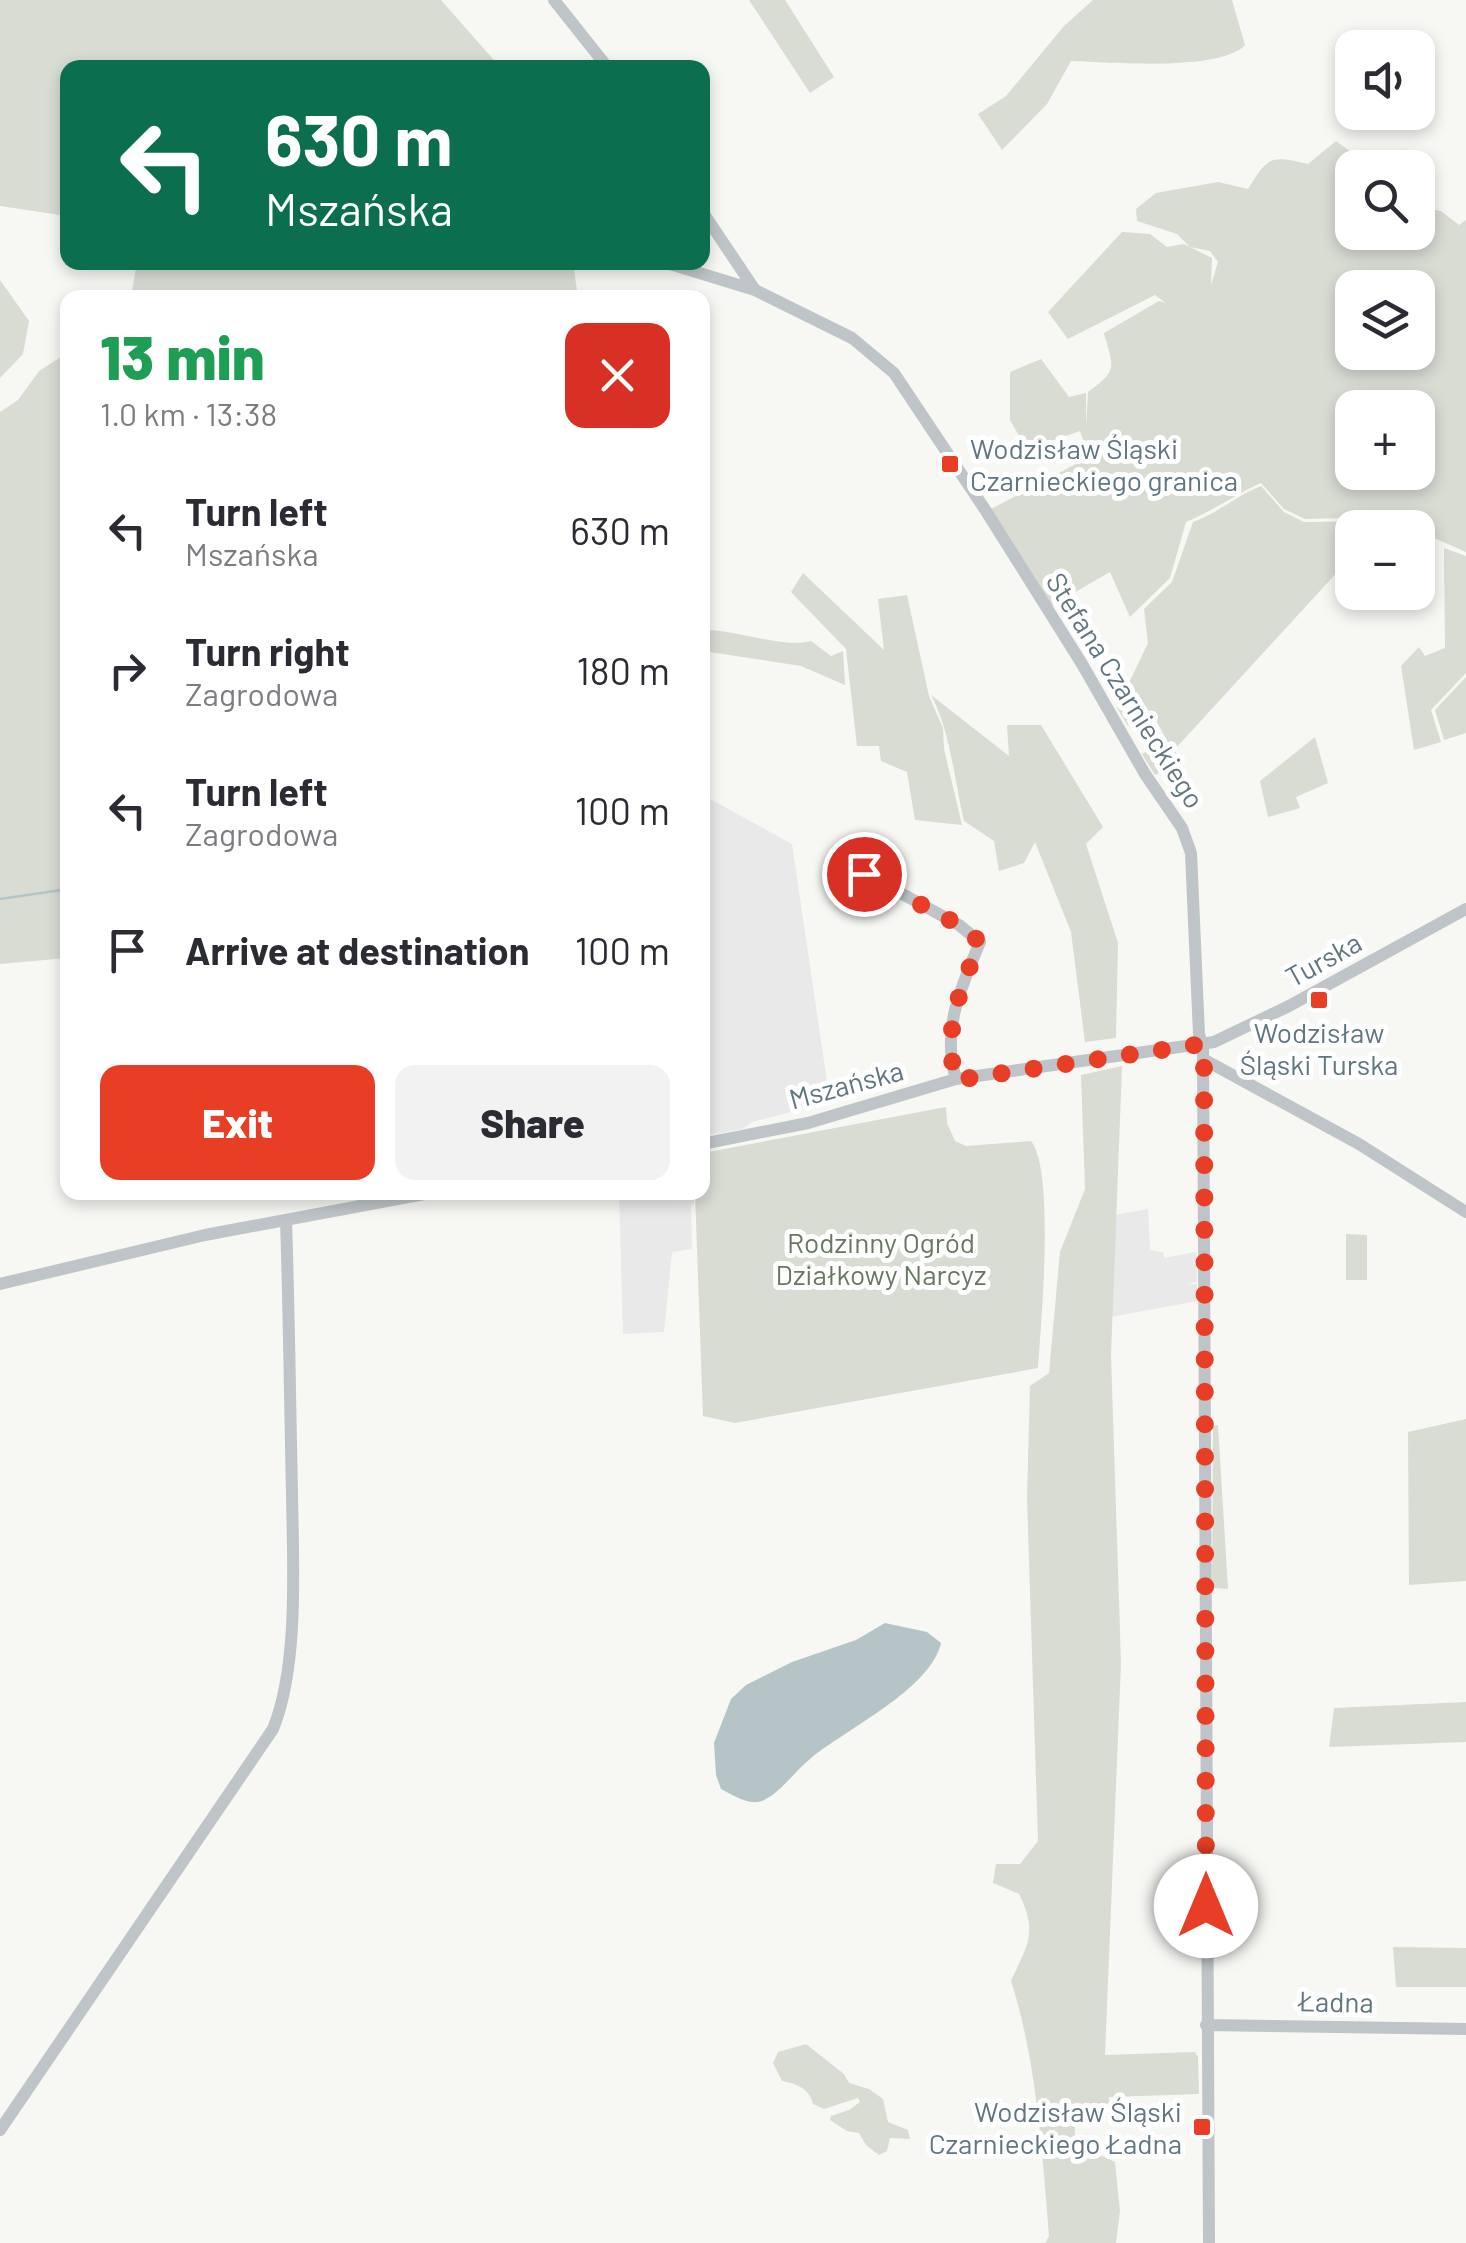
<!DOCTYPE html>
<meta charset="utf-8">
<style>
:root{--surface:#fff;--page:#f2f2f3;--text:#2b2b33;--muted:#7c7c81;--accent:#e73e25}
body{margin:0;font-family:Barlow,sans-serif;background:var(--page);color:var(--text);height:100vh;display:flex;flex-direction:column;font-size:38px;white-space:nowrap}
*{box-sizing:border-box;margin:0}
p{font-size:32px;color:var(--muted)}
.icon{flex:none;width:55px;height:55px;fill:none;stroke:currentColor;stroke-width:2;stroke-linecap:round;stroke-linejoin:round}
.map{position:relative;flex:1;overflow:hidden}
.details{position:absolute;left:60px;top:290px;width:650px;height:910px;display:flex;flex-direction:column;background:var(--surface);border-radius:20px;box-shadow:0 5px 15px #0003}
.details>*{flex:none}
.guide{position:absolute;left:60px;top:60px;width:650px;height:210px;border-radius:20px;box-shadow:0 5px 15px #0003;background:#0b6e4f;color:#fff;overflow:hidden}
.tools{position:absolute;left:1335px;top:30px;display:grid;gap:20px}
.tools a{display:grid;place-items:center;width:100px;height:100px;border-radius:20px;background:var(--surface);box-shadow:0 5px 15px #0003;font-size:50px}
.pin{position:absolute;display:grid;place-items:center;width:85px;height:85px;color:#fff;margin:-42px;border:5px solid #fff;border-radius:50%;box-shadow:0 2px 10px #0007}
.me{position:absolute;width:110px;margin:-55px;rotate:0deg;stroke-linejoin:round;filter:drop-shadow(0 0 8px #0008)}
.turn{display:flex;align-items:center;gap:35px;height:210px;padding:0 40px;font-size:45px}
.turn .icon{width:130px;height:130px;stroke-width:2.5}
.turn b{display:block;font-size:70px;line-height:85px}
.round{display:grid;place-items:center;flex:none;width:105px;height:105px;border-radius:20px;background:var(--page)}
.headline{display:flex;align-items:center;justify-content:space-between;height:170px;padding:0 40px}
h1{font-size:60px;font-weight:800;line-height:75px;color:#1e9e55}
.button{display:flex;gap:20px;margin-top:auto;padding:20px 40px}
.button a{flex:1;height:115px;border-radius:20px;background:var(--accent);color:#fff;font-size:40px;font-weight:800;line-height:115px;text-align:center}
.button a+a{background:var(--page);color:var(--text)}
ul{padding:0;list-style:none}
li{display:flex;align-items:center;gap:30px;height:140px;padding:0 40px}
li div{flex:1}
li b{display:block;font-size:38px}
li em{font-style:normal}
.map>svg:first-child{display:block}
.built{fill:#e8e9e8}
.green{fill:#d8dcd3;fill-rule:evenodd}
.water{fill:#b5c5c7}
.lines{fill:none;stroke-linecap:round;stroke-linejoin:round}
.stream{stroke:#b5c5c7;stroke-width:2.5}
.minor{stroke:#bec4c7;stroke-width:12}
.route{stroke:#e73e25;stroke-width:18;stroke-dasharray:0 32.4}
.poi-dot{fill:#e73e25;stroke:#fff;stroke-width:4}
.labels{text-anchor:middle;dominant-baseline:central;stroke-width:10;stroke-linejoin:round;paint-order:stroke}
.poi-label{font-size:28px;fill:#627680;stroke:#fff;text-anchor:start}
.street-label{font-size:28px;fill:#627680;stroke:#fff}
.park-label{font-size:28px;fill:#677861;stroke:#fff}
</style>
<div class="map">
<svg width="1466" height="2243" viewBox="0 0 1466 2243">
<rect width="100%" height="100%" fill="#f7f7f4"/>
<path class="built" d="M703,795l89,49 38,258 -78,20 -10,7 -39,7z
M619,1193h75v11l-3,1 1,44 -20,3 -8,80 -41,2z
M1148,1209l2,41 13,2 1,6 32,-6 1,30 -10,2h10v17l-86,16 3,-102z"/>
<path class="green" d="M0,0h441l59,67 -432,1 -1,148 -67,-10z
M749,0h36l49,77 -24,16z
M1093,0h139l13,45c-25,27 -137,17 -174,16l-24,43 -45,46 -24,-36 28,-18 58,-70z
M1336,141l19,14 -12,34 9,3v40h66v-25l23,4 18,14 7,-5v332l-48,-21v-3l-31,-11 -82,2 -21,-10 -23,-26c-27,12 -48,28 -75,39l-16,56 -40,39 -20,-45 -59,34 -60,-97 98,-52 -9,-26 -53,19 -17,-30v-48l31,-13 28,38 17,-4v34l2,-35c31,-22 25,-25 16,-59l55,-32 7,2 -11,-8 -87,44 -20,-27 74,-80 28,2 17,13 17,-3 28,14 -1,27 7,-23 -8,-11 -20,-4 -13,-13 -40,-13 -1,-12 20,-16 62,-11 30,7c21,-33 22,-34 60,-25zM1352,288h66v64h-66zM1352,408h66v64h-66z
M137,262l436,1 5,34h-447z
M0,280l29,41 -6,33 -23,24z
M67,353v605l-67,6v-552l18,-12 21,-29z
M1261,486l23,26 20,10 81,-1 -6,6 -27,1v28l-177,193 4,15 -24,11 -13,-21 24,-15 -14,-27 -24,14 -11,-18 31,-65 -4,-34 28,-27 21,-60c25,-9 43,-26 68,-36z
M1444,548l22,8v117l-35,37 10,32 -27,8 -13,-84 18,-19 6,9 20,-8z
M803,573l81,77 -6,-51 29,-4 22,101 14,32 1,21 18,76 -47,-5 -8,-48 -26,-11 -2,-15h-22l-11,-97 -55,-57z
M703,630c36,-1 76,19 108,11l20,15 12,-5 2,34 -44,-19 -98,-15z
M1466,677v56l-22,7 -9,-30z
M931,695l78,61 -2,-31h34l62,102 -17,17 32,99 -2,95 -31,4 -14,-110 -36,-90 -11,21 -25,8 -5,-30 -30,-20c-10,-42 -13,-88 -33,-126z
M1315,737l13,46 -32,14 4,11 -32,9 -8,-36z
M1122,1066l-11,289 10,308 -16,392 90,-3 3,5 1,37 -90,3 1,20 -35,3v24l40,18 5,49 -4,32h-71l4,-7c-7,-85 -12,-174 -38,-255 17,-37 27,-49 8,-87l-26,-11 3,-19h24l18,-23 -11,-343 3,-112 19,-13 11,-121 25,-63 -4,-114z
M946,1107l1,16 8,18 11,5 65,-5c24,29 10,184 7,227l-303,55 -32,-7 -8,-223 7,-1 1,-39z
M1346,1234l21,1v45h-21z
M1466,1419v162l-57,4 -1,-153z
M1218,1425l10,164 -16,-1 1,-162z
M1466,1702v40l-137,5 5,-39z
M1393,1947l73,1v39h-70z
M806,2044l38,30 5,9 20,6 14,10 5,23 20,8 2,9 -20,-1 -3,13 -8,4 -13,-10 -7,-12 -12,-2 -17,-11 1,-4 18,-6 11,-8 -2,-4 -34,11 -11,-5c-4,-16 -16,-20 -31,-23l-9,-18 5,-11z"/>
<path class="water" d="M885,1623l42,9 14,11c-11,47 -94,85 -131,116 -15,12 -29,33 -46,41 -14,7 -31,-5 -43,-11l-5,-14 -2,-32 17,-44 15,-14 46,-23 64,-22z"/>
<g class="lines">
<path class="stream" d="M0,899l68,-10"/>
<path class="minor" d="M554,0l54,68
M702,211l53,79 97,48 42,35 92,138 96,153 63,110 37,54 9,25 8,181 4,15 6,1194
M670,264l85,26
M864,873l95,52 21,17c-19,46 -39,87 -24,137
M1203,1059l156,85 107,68
M702,1144l106,-21 148,-44 258,-37 75,-36 177,-97
M0,1284l205,-49 230,-43
M1206,2025l260,4
M0,2130l273,-401c26,-64 20,-165 19,-235 -2,-91 -3,-183 -6,-274"/>
</g>
<g class="lines">
<path class="route" d="M864,874l95,51 21,17c-19,46 -38,87 -24,138l246,-36 2,5 2,857"/>
</g>
<g class="poi-dot">
<rect x="940" y="454" width="20" height="20" rx="5"/>
<rect x="1309" y="990" width="20" height="20" rx="5"/>
<rect x="1192" y="2117" width="20" height="20" rx="5"/>
</g>
<g class="labels">
<g class="poi-label">
<text x="970" y="448">Wodzisław Śląski<tspan x="970" dy="32">Czarnieckiego granica</tspan></text>
<text x="1319" y="1032" text-anchor="middle">Wodzisław<tspan x="1319" dy="32">Śląski Turska</tspan></text>
<text x="1182" y="2111" text-anchor="end">Wodzisław Śląski<tspan x="1182" dy="32">Czarnieckiego Ładna</tspan></text>
</g>
<g class="street-label">
<text transform="translate(1126 690) rotate(58)">Stefana Czarnieckiego</text>
<text transform="translate(1323 959) rotate(-29)">Turska</text>
<text transform="translate(846 1084) rotate(-15)">Mszańska</text>
<text transform="translate(1336 2001) rotate(1)">Ładna</text>
</g>
<g class="park-label">
<text x="881" y="1242">Rodzinny Ogród<tspan x="881" dy="32">Działkowy Narcyz</tspan></text>
</g>
</g>
</svg>
<div class="tools">
<a><svg class="icon" aria-label="sound" viewBox="0 0 24 24"><path d="M4 9h4l5-4v14l-5-4H4zM17 9q2 3 0 6"/></svg></a>
<a><svg class="icon" aria-label="search" viewBox="0 0 24 24"><circle cx="10" cy="10" r="6"/><path d="M15 15l6 6"/></svg></a>
<a><svg class="icon" aria-label="layers" viewBox="0 0 24 24"><path d="M12 4l9 5-9 5-9-5zM3 14l9 5 9-5"/></svg></a>
<a>+</a>
<a>−</a>
</div>
<div class="pin" style="left:864px;top:874px;background:#d93025"><svg class="icon" aria-label="arrive" viewBox="0 0 24 24"><path d="M6 21V4h12l-3 4 3 4H6"/></svg></div>
<svg class="me" style="left:1206px;top:1906px" viewBox="-20 -20 40 40"><circle r="19" fill="#fff"/><path d="M0-13L10 11 0 6-10 11z" fill="#e73e25"/></svg>
<div class="guide">
<div class="turn"><svg class="icon" aria-label="left" viewBox="0 0 24 24"><path d="M17 20v-9H6M10 6l-5 5 5 5"/></svg><div><b>630 m</b>Mszańska</div></div>
</div>
<section class="details">
<div class="headline"><div><h1>13 min</h1><p>1.0 km · 13:38</p></div><a class="round" style="background:#d93025;color:#fff"><svg class="icon" aria-label="close" viewBox="0 0 24 24"><path d="M6 6l12 12M18 6L6 18"/></svg></a></div>
<ul>
<li><svg class="icon" aria-label="left" viewBox="0 0 24 24"><path d="M17 20v-9H6M10 6l-5 5 5 5"/></svg><div><b>Turn left</b><p>Mszańska</p></div><em>630 m</em></li>
<li><svg class="icon" aria-label="right" viewBox="0 0 24 24"><path d="M7 20v-9h11M14 6l5 5-5 5"/></svg><div><b>Turn right</b><p>Zagrodowa</p></div><em>180 m</em></li>
<li><svg class="icon" aria-label="left" viewBox="0 0 24 24"><path d="M17 20v-9H6M10 6l-5 5 5 5"/></svg><div><b>Turn left</b><p>Zagrodowa</p></div><em>100 m</em></li>
<li><svg class="icon" aria-label="arrive" viewBox="0 0 24 24"><path d="M6 21V4h12l-3 4 3 4H6"/></svg><div><b>Arrive at destination</b></div><em>100 m</em></li>
</ul>
<div class="button"><a>Exit</a><a>Share</a></div>
</section>
</div>
